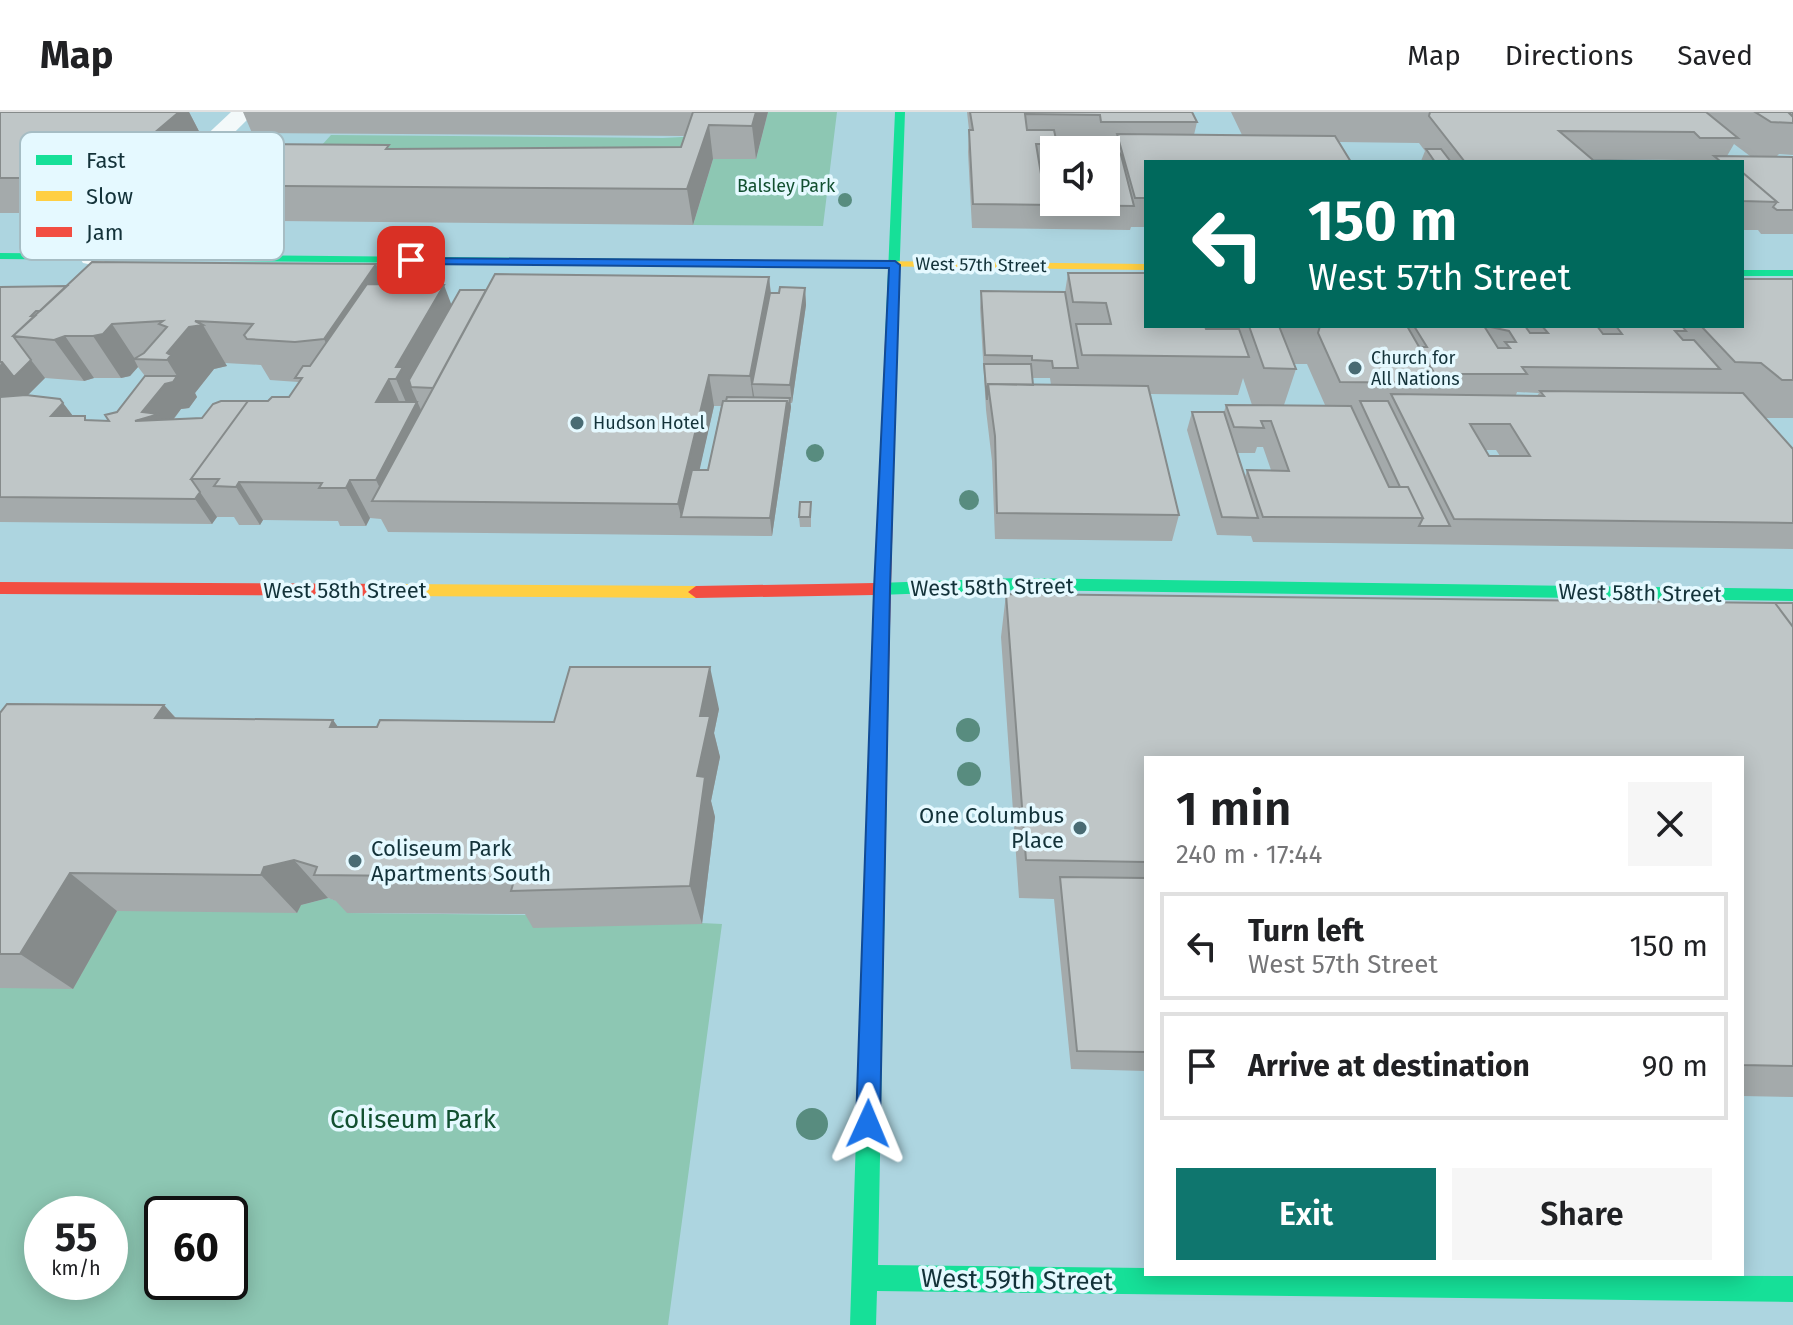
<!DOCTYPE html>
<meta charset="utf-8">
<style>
:root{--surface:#fff;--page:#f6f6f6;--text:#202124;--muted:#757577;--line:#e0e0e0;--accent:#0f766e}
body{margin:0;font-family:"Fira Sans",sans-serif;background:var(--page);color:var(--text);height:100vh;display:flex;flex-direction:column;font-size:30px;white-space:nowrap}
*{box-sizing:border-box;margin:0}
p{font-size:26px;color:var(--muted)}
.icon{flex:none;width:44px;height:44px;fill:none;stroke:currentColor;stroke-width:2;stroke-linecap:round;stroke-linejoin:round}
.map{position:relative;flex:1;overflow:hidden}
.drawer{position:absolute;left:1144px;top:644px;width:600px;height:520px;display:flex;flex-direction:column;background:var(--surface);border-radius:0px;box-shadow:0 4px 20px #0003}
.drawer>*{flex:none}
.hud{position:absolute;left:1144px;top:48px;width:600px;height:168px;border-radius:0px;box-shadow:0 4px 20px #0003;background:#00695c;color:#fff;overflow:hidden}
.fabs{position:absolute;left:1040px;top:24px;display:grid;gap:16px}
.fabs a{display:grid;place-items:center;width:80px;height:80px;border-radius:0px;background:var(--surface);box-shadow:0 4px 20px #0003;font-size:40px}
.speed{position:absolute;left:24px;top:1084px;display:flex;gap:16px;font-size:40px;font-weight:700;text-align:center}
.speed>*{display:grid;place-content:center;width:104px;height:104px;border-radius:50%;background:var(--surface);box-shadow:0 4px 20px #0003;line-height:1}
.speed small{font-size:20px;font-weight:400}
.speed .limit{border:4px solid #111;border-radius:12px;background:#fff;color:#111}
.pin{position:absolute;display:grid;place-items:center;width:68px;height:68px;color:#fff;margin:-34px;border-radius:16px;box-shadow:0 4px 12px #0006}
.me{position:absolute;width:88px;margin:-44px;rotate:1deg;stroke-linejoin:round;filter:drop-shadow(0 0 6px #0008)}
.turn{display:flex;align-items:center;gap:28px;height:168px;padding:0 32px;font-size:36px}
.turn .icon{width:104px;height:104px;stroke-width:2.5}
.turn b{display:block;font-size:56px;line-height:68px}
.round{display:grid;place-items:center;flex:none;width:84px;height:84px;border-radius:0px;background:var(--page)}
.headline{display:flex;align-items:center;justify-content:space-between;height:136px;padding:0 32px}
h1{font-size:48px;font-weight:600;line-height:60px}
.primary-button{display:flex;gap:16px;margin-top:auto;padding:16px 32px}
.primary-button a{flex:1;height:92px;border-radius:0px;background:var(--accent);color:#fff;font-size:32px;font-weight:600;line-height:92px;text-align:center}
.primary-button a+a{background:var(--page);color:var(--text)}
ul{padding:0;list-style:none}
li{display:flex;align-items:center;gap:24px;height:108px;margin:0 16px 12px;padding:0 16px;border:4px solid var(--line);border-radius:0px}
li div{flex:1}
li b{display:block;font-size:30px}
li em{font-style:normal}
header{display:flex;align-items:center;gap:48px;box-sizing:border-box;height:112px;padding:0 40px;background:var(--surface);border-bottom:2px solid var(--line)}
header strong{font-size:38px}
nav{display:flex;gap:44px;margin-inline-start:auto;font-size:28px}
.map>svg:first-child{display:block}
.green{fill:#8dc7b3;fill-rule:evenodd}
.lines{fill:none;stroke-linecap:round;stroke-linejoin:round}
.street{fill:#f3f9fa;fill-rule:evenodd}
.fast{fill:#16e098;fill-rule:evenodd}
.slow{fill:#ffcf43;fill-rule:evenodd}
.jam{fill:#f24e42;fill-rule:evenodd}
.tree{fill:#588c7f}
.wall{fill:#a4aaab;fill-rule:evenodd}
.shaded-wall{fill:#868b8b}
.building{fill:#bfc6c7;stroke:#868b8b;stroke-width:2;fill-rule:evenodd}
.route{fill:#1a73e8;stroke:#114b97;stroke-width:2}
.poi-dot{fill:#496b73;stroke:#e5f9ff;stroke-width:3}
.labels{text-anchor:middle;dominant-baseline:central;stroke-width:7;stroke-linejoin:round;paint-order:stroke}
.far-park-label{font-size:18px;fill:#125030;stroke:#e5f9ff}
.far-street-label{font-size:18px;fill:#133239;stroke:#e5f9ff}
.far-poi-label{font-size:18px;fill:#133239;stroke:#e5f9ff;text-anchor:start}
.street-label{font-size:22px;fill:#133239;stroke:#e5f9ff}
.poi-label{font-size:22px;fill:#133239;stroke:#e5f9ff;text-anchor:end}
.near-park-label{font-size:26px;fill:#125030;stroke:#e5f9ff}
.near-street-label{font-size:26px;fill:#133239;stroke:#e5f9ff}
.key{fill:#e5f9ff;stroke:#a6bdc4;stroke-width:2}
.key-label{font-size:22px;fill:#133239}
</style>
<header>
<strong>Map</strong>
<nav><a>Map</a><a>Directions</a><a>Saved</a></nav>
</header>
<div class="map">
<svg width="1793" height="1213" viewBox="0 0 1793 1213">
<rect width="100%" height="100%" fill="#add5e0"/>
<path class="green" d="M768,0h69l-14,114 -130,-1 20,-66h43z
M331,23l332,3 38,-2 -15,45 -394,-3z
M328,786l22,7 -2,8 189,2 185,9 -54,401h-668v-337l117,-77 184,-6zM42,1102h68v68h-68zM162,1102h68v68h-68z"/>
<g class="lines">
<path class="street" d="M231,0h24l-152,151 -10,2 -10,-2 -4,-6 4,-6z"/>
<path class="fast" d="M895,0h10l-8,229 -6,4 -6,-4z
M0,141l869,8 6,3 -6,3 -869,-8z
M1742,158h51v6h-51z
M1018,466l775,11v12l-775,-11 -140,5 -8,-6 8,-6z
M880,551l9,6 -11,596 268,3v6l647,2v26l-916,-11 -1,34h-26l21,-656z"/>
<path class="slow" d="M869,149l277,3v6l-281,-4v-4z
M400,472l296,2 8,6 -8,6 -296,-2 -8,-6z"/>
<path class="jam" d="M891,225l6,4 -8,328 -9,6 -9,-6 3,-74 -178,3 -8,-6 8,-6 179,-3 10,-242z
M0,470l400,2 8,6 -8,6 -400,-2z"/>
</g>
<g class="tree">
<circle cx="845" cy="88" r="7"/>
<circle cx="815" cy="341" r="9"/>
<circle cx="969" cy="388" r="10"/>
<circle cx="968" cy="618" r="12"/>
<circle cx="969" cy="662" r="12"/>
<circle cx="812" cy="1012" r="16"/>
</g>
<path class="wall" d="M0,0h189l14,27 -9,8 196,2 291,-2 4,-11 -433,-3 -9,-21h525l-12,47h-43l-20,66 -532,-5 -19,-35 6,-6 -50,-3 -8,7 2,5 -30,25h-62z
M967,0h225l5,10 -3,13h48l-11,-23h562v43l-14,-1 -2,2h-27l-16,-12 -7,12 66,1v77h-32l-3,-4h-16v-68h-596v65h-15l-1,3 -158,-2 -4,-76 1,-22zM1055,24l42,1v7h18v2l-43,-2 -1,6h35l-52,52v-52h2l1,-6zM1339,30l80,1 6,8 -4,10h-71zM1591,47l87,1 2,1 -87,-1zM1040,55h6l-1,13h-3z
M376,152l9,21 66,19 35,-14 283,-13 2,16h8l26,-5 1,17 -14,98h-2l1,4 -19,129 -384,-4 -7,-13 -11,-1 -4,8h-26l-2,-5 -75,-1 -3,5h-21l-5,-8h-17l-5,7 -212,-2v-235l67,-1zM225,251l36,2 9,15 28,2v2l-9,13 -87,21 -28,1 7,-10 8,-1 8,-11 -2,-4 19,-24 13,-3zM138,255l7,9 -36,45 -21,-1 -15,-4 -13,-17 -32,-4 17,-17 39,3 10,-3h27l9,-2zM714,294h7l-13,64h-9z
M1068,161l78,53h596l51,-47v139h-28l28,31v100l-540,-7 -2,-6 -34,-1 -30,-105 5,-18h32l2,-7h26l-9,-27 -5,17 -88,-1 29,121 -7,26 -177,-2 -3,-78 -6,-51 -6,-102 1,-17 84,1zM1294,252h13l18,41h-41l12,-36zM1032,266h18l1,7h-18zM1517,280l22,1 -2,3 -21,-1zM1257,335h6l8,23h-24l-2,7 -8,-24h18zM1485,338h11l4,6h-11z
M811,390v25h-11l-1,-10z
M1006,482l787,9v494l-51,-1v-338h-596v313l-75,-2 -17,-170 -35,-1 -18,-261z
M164,593l12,13 157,2 5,7h39l177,-5 165,-13 -5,24 6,24 -9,44 4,16 -13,107 -169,4 -8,-14 -178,-1 -11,-12 -8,-3 -27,7 -4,8 -180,-2 -44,78 -73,-1v-275z"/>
<path class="shaded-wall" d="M149,0h40l14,27 -45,40 -18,-34z
M756,0h12l-12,47 -4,-33z
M709,13l4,34 -20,66 -6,-36z
M78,30l20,34 -8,7 2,5 -30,25 -23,-35 25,-25z
M376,152l17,41 -49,76 -20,-42z
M769,165l3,30 -20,77 3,17 -1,5 -4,-30z
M444,173l14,37 -47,65 23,53 -48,61 -10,-21 35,-66 -15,-35v-12z
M805,176l1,17 -14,98 -2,-18z
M112,212l23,35h-1l4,8 -8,9 -9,2 -28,-42z
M203,213l24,41 -13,3 -19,24 2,4 -8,11 -8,1 -13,17 -33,-5 30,-37 12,-8 -10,-16v-7l22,-26z
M65,224l29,42 -10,3 -30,-41z
M31,248l14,18 -17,17 -28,38v-68l2,-3z
M709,263l5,31 -25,111h-8l-3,-13z
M389,267l17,38 -30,-15z
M790,286l1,9 -19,129 -2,-18 17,-117z
M63,291l19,25 -31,-12z
M278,314l-38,57 23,37 -3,5 -24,-38z
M350,368l20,38 -4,8 -20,-38z
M200,380l17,25 -5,7 -17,-25z
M710,555l9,42 -5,24 6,24 -9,44 4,16 -13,107 -12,-38 7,-110 3,-60z
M164,593l37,42 -46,-29z
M333,608l29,41 -32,-34z
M294,748l34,38 -27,7 -4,8 -36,-38 3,-8z
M70,761l47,38 -44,78 -53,-35z"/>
<path class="building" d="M0,0h179l-39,33 -62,-3 -14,11h8l-33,25h-39z
M693,0h63l-4,14 -43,-1 -22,64 -545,-4 41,-38h55l4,-3 147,1 -3,4 295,-2z
M970,0h222l5,10h-96l-1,-7 -75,-1 2,16h27l3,14h-21l6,36h8l-3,-19h7v41h52v-52h-33l-1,-6 42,1 7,10 13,51 -161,-2 -4,-74h4z
M1430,0h276l32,26h-38l-6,-6 -135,-1 34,29 137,2h-265l-36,-46z
M1755,0h38v4l-5,-4 5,5v6l-22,-1z
M1117,22l218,2 16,26h-205v36h-11z
M1426,37h15l10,13h-100l-1,-1 85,1z
M1714,44l79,1v53h-16l-4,-3 4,-5 -35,-30v-10l-22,-1z
M1742,60l35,30 -35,-1z
M92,150l284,2 -52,75 -29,3 -48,-3 -3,-4 9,-11 -58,-3 8,4 -14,2 -22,26 4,2 -4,5 -33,-1 10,-6 23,-26 -8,-3 4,-3 -51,3 -9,10 -10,2h-28l-11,4 -41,-4z
M1068,161h78v53h59l1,3h33l10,28 -167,-2 -6,-31h35l-5,-21 -33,-1z
M495,162l274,3 -19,99 -41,-1 -31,129 -306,-3z
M1742,167h51v101h-11l-21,-17 -26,-1 -34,-36h41z
M367,172l77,1 -48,82h7l-7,12h-7l-13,23h41l-41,78h-26l-4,8h-27l3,-5 -83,-1 -3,5 -22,-1 5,-7h-28l57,-78h20l4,-4h17l13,-19h-7l8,-12h7z
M67,174l-27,25h-4l-5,5h4l-22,20 18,24 -17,17 -12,-15h-2v-75z
M780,175l25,1 -15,97 -38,-1 18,-91h9z
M460,178h26l-53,98 -22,-1 -2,-7z
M981,179l84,1 13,76h-25l-1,-7 -20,-1v-4l-47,-1z
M1249,214h71v1l-41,-1 17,43 -32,-1z
M1320,214h87l33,57 -100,-1 -22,-49z
M1414,214h70l14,22h12l-5,-6h11l-7,-11 -23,-5h39l5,7h18l-6,-7h55l6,8h19l-6,-8h66l4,5h-11l8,9h11l26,29 -198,-2 5,7h-93l-15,-27h8z
M984,252h47l2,21 -45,-1 -1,16z
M145,264h32l-4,6 -8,2 -23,28 17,2 -24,7 67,-3 11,-14 8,-3h43h-16l-57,78 9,13 -5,7 -195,-2v-100l26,-2 34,4 3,4 -12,13h34v4l24,1 -4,-6 12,-3z
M988,272l160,2 31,129 -182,-2 -2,-77z
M1540,279l203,2 50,56v74l-339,-4 -63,-125 153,2zM1470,312h40l20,32h-41z
M727,285l63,1 -2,12 -1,-9h-61z
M723,289h64l-17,117 -89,-1 11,-47h16z
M1360,289h28l62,125h-31l4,-8 -15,-31h-8z
M1226,293l125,1 38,81h19l15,31 -160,-1 -16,-47 42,1 -18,-50h-10l3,7 -30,-1z
M1192,300h32l34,106 -36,-1z
M800,390h11l-1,15h-11z
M1006,482l769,9 18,24v439l-51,-1v-307h-596v104l-120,-2z
M1775,491h18v24z
M570,555h140l-10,49h10l-13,60 8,1 -15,109 -179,5 4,-14 -201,-2 3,-8 -23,-7 -30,7 -3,8 -191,-2 -50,81h-20v-241l7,-9 157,1 -9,13 178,2 -3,7h47l3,-7 174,2z
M1060,765l86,1v174l-69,-1z"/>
<path class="route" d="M407,146l488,3 5,4 -10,324 -10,535 -3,9 -9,3 -8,-3 -4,-9 18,-535 15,-321 -478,-4 -5,-4z"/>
<g class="poi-dot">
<circle cx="1355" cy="256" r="8"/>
<circle cx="577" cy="311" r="8"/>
<circle cx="1080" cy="716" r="8"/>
<circle cx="355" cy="749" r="8"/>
</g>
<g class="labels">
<g class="far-park-label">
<text x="786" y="74">Balsley Park</text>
</g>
<g class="far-street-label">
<text transform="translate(981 153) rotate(1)">West 57th Street</text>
</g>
<g class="far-poi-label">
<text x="1371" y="246">Church for<tspan x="1371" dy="21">All Nations</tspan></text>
<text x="593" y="311">Hudson Hotel</text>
</g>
<g class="street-label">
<text transform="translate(992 475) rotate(-1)">West 58th Street</text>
<text x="345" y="478">West 58th Street</text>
<text transform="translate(1640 481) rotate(1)">West 58th Street</text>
</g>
<g class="poi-label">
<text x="1064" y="703">One Columbus<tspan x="1064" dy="25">Place</tspan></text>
<text x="371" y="736" text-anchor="start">Coliseum Park<tspan x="371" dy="25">Apartments South</tspan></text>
</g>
<g class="near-park-label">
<text x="413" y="1007">Coliseum Park</text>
</g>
<g class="near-street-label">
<text transform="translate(1017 1168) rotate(1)">West 59th Street</text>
</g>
</g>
<rect x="20" y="20" width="264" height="128" rx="12" class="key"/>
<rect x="36" y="43" width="36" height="10" fill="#16e098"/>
<rect x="36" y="79" width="36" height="10" fill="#ffcf43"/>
<rect x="36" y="115" width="36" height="10" fill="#f24e42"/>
<g class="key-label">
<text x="86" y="56">Fast</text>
<text x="86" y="92">Slow</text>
<text x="86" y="128">Jam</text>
</g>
</svg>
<div class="fabs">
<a><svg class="icon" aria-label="sound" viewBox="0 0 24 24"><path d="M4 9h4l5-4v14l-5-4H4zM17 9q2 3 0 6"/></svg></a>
</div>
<div class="speed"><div>55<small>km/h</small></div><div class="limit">60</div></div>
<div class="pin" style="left:411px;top:148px;background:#d93025"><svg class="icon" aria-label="arrive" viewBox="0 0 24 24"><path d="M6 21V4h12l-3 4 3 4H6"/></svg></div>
<svg class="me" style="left:868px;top:1012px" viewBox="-20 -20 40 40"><path d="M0-17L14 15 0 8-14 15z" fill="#1a73e8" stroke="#fff" stroke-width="4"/></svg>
<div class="hud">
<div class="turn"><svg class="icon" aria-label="left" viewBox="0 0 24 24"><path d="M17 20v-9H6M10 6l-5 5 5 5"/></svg><div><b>150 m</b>West 57th Street</div></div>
</div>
<section class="drawer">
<div class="headline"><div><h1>1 min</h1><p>240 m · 17:44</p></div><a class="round"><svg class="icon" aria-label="close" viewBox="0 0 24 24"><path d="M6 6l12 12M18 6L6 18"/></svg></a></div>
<ul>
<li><svg class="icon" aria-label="left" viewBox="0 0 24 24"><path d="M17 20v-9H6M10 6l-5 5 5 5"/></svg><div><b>Turn left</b><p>West 57th Street</p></div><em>150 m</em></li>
<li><svg class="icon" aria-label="arrive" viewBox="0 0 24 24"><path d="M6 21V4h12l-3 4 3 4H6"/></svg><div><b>Arrive at destination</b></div><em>90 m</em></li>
</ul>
<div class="primary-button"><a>Exit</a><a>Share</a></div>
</section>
</div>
